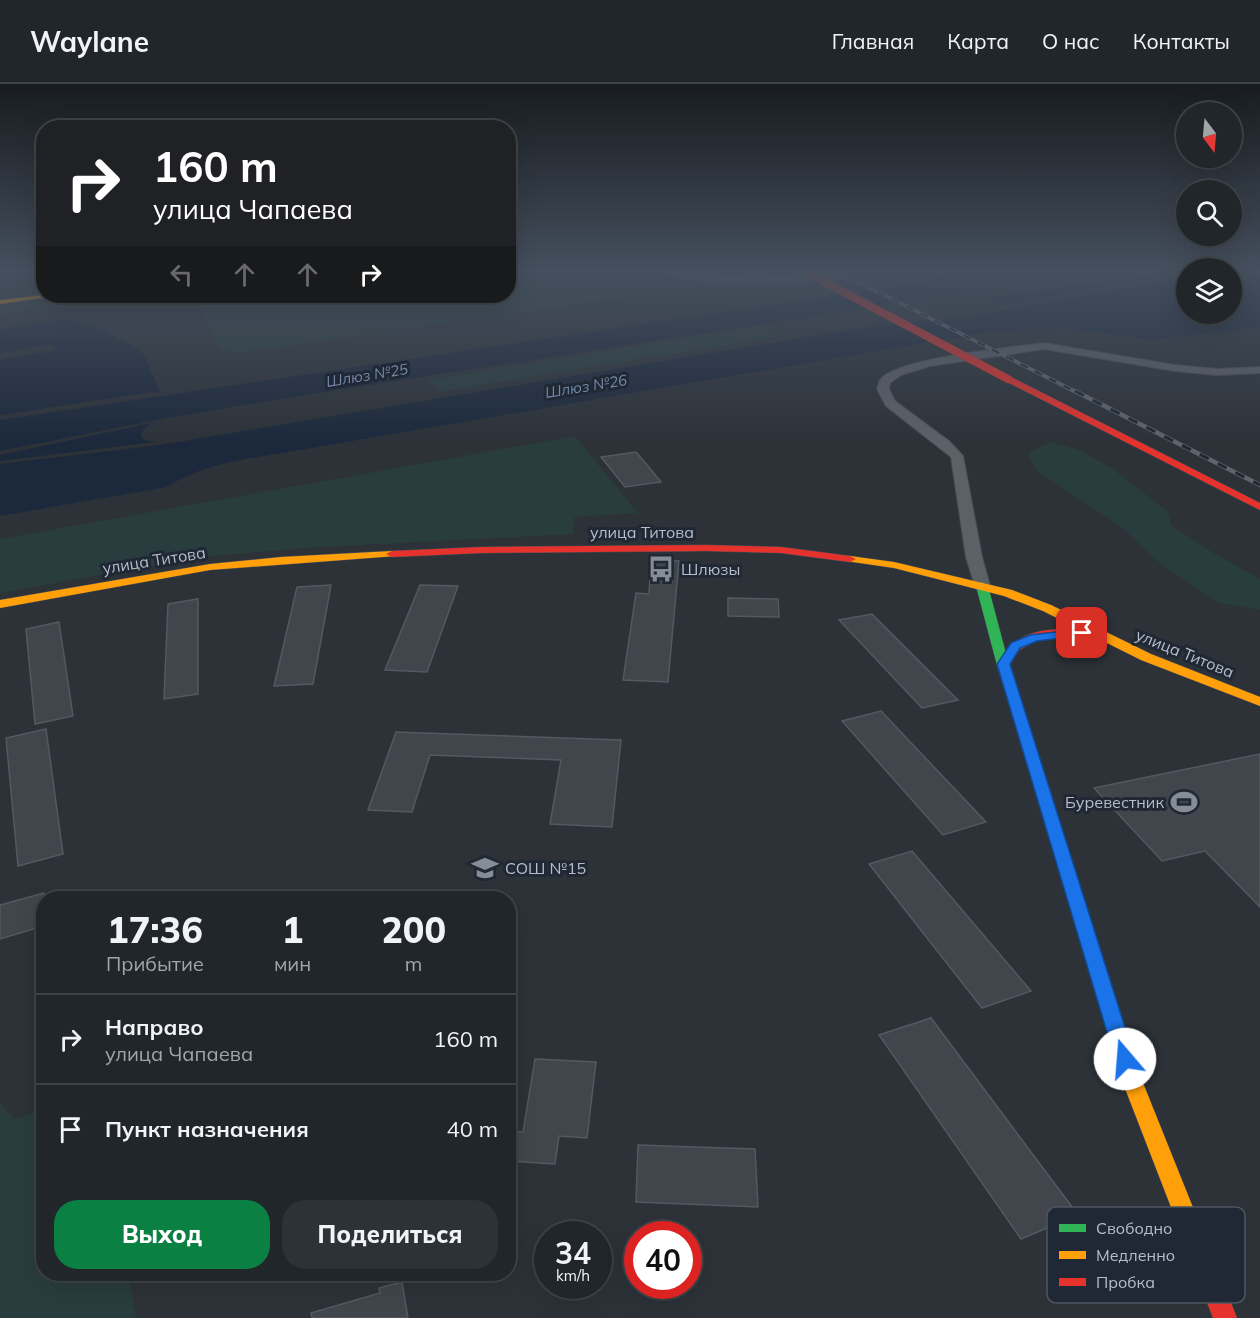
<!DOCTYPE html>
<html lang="ru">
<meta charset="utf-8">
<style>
:root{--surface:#21262a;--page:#2d3236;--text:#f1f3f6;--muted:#a2a5a8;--line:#3e4347;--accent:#0b8043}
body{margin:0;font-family:Mulish,sans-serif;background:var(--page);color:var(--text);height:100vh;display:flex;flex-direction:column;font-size:22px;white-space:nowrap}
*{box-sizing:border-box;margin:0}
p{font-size:20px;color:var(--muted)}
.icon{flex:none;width:33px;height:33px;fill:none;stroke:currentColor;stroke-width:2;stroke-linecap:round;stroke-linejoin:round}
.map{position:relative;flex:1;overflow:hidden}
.details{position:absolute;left:36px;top:807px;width:480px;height:390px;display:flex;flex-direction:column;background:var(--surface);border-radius:24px;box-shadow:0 6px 24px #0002,0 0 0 2px var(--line)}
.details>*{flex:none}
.banner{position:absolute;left:36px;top:36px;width:480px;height:183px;border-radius:24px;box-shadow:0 6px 24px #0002,0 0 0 2px var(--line);background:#202124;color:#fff;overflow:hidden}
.needle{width:39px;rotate:164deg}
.fabs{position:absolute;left:1176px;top:18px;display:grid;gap:12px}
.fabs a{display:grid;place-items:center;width:66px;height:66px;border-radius:50%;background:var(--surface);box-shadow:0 6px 24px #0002,0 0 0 2px var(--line);font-size:30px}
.speed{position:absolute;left:534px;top:1137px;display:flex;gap:12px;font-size:30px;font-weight:700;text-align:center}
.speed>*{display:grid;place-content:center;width:78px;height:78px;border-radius:50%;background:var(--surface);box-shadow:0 6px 24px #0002,0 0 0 2px var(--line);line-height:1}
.speed small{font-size:15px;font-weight:400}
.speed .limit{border:9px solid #d22;background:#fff;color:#111}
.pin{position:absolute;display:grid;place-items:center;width:51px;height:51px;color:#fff;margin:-26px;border-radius:12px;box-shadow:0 3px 9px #0006}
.me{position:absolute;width:66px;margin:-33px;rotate:342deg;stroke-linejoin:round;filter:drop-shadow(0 0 4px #0008)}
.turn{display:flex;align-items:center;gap:21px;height:126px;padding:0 18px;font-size:27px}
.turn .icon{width:78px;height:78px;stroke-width:2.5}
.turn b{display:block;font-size:42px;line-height:51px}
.lanes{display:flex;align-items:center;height:57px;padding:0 18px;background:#0003;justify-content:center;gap:30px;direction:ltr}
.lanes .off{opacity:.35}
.eta{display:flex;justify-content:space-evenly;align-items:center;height:102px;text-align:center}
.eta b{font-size:36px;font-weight:800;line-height:42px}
.action{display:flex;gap:12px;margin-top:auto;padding:12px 18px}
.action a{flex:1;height:69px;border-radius:24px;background:var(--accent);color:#fff;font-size:24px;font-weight:800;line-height:69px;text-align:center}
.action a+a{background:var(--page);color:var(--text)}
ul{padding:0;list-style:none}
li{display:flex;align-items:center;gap:18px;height:90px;padding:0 18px;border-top:2px solid var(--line)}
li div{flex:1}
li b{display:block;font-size:22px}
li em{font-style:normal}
header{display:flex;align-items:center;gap:36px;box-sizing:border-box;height:84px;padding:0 30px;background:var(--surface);border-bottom:2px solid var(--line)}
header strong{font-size:28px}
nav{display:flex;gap:33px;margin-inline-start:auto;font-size:21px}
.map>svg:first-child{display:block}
.green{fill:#293c3e}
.water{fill:#1c293c}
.pier{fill:#2c3238}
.building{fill:#41464d;stroke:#545960;stroke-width:1.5}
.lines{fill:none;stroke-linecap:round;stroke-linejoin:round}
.street-casing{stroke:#4a4e55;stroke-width:2}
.fast-casing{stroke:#4a4e55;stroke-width:1}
.slow-casing{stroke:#4a4e55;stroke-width:1}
.jam-casing{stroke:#4a4e55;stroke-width:1}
.street{fill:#5c6067;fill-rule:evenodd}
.fast{fill:#30b455;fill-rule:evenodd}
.slow{fill:#ff9f0a;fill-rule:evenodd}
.jam{fill:#e5322d;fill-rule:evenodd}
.rail-far1-casing{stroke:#60646a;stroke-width:4}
.rail-casing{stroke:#60646a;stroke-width:4.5}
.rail-far1{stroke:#1f2834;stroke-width:2;stroke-dasharray:8;stroke-linecap:butt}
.rail{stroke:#1f2834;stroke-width:3;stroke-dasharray:10;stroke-linecap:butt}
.jam-bridge-casing{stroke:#494e54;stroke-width:8;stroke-linecap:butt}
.jam-bridge{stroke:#e5322d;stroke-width:8}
.route{fill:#1a73e8;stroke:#114b97;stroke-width:1.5}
.labels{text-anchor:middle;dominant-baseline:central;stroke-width:6;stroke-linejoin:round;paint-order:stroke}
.far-water-label{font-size:15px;font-style:italic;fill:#7288a6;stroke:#1f2834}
.street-label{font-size:16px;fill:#b7bec9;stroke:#1f2834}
.poi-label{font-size:16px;fill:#b7bec9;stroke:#1f2834;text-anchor:start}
.key{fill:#1f2834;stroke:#4d5561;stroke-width:1.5}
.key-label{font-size:16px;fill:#b7bec9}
</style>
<header>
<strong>Waylane</strong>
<nav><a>Главная</a><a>Карта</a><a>О нас</a><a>Контакты</a></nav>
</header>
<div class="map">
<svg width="1260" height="1234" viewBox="0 0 1260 1234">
<rect width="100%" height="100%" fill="#2c3238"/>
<path class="green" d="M509,186h122l20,18 -26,9 -378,55 -25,-1 -28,-55h314z
M73,212h73l-146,18v-10z
M762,242l17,10 -339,56 -12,-12z
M575,352l63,77 -63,4 -2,17 -268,14 -103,9 -202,36v-54z
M1050,358l29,8 33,18 56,44 3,13 44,29 45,25v31l-41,-7 -57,-38 -42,-39 -83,-55 -9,-18z
M0,1018l14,17 29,-9 1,164h85l7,44h-136z"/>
<path class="water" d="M949,186h206l-225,28 -675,105 -88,15 -167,33v-31l906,-135 25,-5z
M1186,186v3l-181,32h-7l-15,-7z
M1232,186h28v56l-43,7 -66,6 -79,-10 -72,1 -718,123c-41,7 -80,11 -115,34l-167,29v-52l161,-19 693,-116 118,-13 214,-40v38h46z
M66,236l24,4 52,27 18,40 -160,24v-86z
M151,339l-9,8 -1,5 3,4 11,2 -155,19v-6z"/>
<path class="pier" d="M51,260l4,6 -55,10v-7z"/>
<path class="building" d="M636,368l11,13 14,17 -36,5 -24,-30z
M651,476l28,1 -11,121 -45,-2 13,-87 13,1z
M331,501l-18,99 -39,2 23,-99z
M420,501l38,1 -31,86 -42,-2z
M728,514l50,1 1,18 -51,-1z
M198,515v95l-34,5 4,-95z
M872,530l86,86 -36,8 -83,-88z
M59,538l14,94 -38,8 -9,-95z
M881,627l105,111 -43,13 -101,-114z
M46,645l17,125 -45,12 -12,-128z
M396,648l225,8 -9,87 -62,-3 11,-64 -131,-5 -18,57 -44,-2z
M1260,670v153l-55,-56 -43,10 -68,-73z
M912,767l119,140 -49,17 -113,-144z
M44,809v33l-44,13v-34z
M931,934l147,197 -57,24 -142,-204z
M535,975l61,3 -9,76 -28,-2 -4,28 -47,-3v-30l15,1z
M638,1061l117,4 3,58 -122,-5z
M402,1198l6,36h-96l-1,-5 69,-20 -1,-5z"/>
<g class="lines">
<g class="street-casing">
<path id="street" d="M655,186l102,8 101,-8c-28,17 -175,17 -203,0z
M1044,259l131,22 42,4 43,-2v6l-43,2 -42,-4 -131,-22 -114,17 -29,9 -11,8 -1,6 6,12 54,40 14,15 19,101 8,29 -8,5 -6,-2 -10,-32 -15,-100 -65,-51 -9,-17c1,-2 2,-8 3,-9 15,-22 134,-33 164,-37z"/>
</g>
<g class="fast-casing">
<path id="fast" d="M982,498l6,4 21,79 76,237 -2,4 -6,2 -6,-2 -2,-4 -72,-237 -21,-79z"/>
</g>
<g class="slow-casing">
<path id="slow" d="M44,211l13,1 -57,8v-4z
M392,467l6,3 -2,2 -186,14 -210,38v-8l210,-36 71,-7z
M850,472l44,6 118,28 39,15 100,49 109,43v9l-119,-46 -98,-49 -39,-15 -110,-28 -48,-7v-4z
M1077,812l6,2 2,4 56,176 57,142 -3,7 -8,3 -8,-3 -3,-7 -55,-142 -52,-176 2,-4z"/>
</g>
<g class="jam-casing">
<path id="jam" d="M1005,293h6l249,126v7l-255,-129z
M706,461l75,2 69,9 6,3 -6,3 -69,-9 -75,-2 -224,2 -90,4 -6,-3 6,-3 90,-4z
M1073,545h19l6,4 -6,4h-29l-25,3 -19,10 -11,18h-10l-1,-3c18,-33 41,-36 76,-36z
M1187,1126l8,3 42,105h-24l-37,-98 3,-7z"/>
</g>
<use href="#street" class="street"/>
<use href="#fast" class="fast"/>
<use href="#slow" class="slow"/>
<use href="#jam" class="jam"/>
<g class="rail-far1-casing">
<path id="rail-far1" d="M835,186l243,123"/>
</g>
<g class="rail-casing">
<path id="rail" d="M1075,307l185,94"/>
</g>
<use href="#rail-far1" class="rail-far1"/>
<use href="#rail" class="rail"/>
<g class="jam-bridge-casing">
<path id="jam-bridge" d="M802,186l206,109"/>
</g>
<use href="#jam-bridge" class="jam-bridge"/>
</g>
<linearGradient id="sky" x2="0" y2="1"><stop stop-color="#181c1f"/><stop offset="0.52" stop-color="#454f5e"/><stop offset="1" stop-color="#454f5e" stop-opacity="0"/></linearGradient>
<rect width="1260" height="359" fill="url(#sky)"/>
<path class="route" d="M1082,545l7,4 -2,2 -50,6 -17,7 -10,16 125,395 -3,6 -7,2 -7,-2 -3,-6 -118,-395 14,-21 19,-8z"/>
<defs>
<g id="bus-bare" transform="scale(2.07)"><path d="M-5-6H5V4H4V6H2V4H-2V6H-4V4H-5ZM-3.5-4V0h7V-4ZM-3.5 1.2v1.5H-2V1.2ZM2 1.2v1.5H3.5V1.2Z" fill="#868d96" stroke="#1f2834" stroke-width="2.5" paint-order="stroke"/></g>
<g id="stadium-bare" transform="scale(2.07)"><path d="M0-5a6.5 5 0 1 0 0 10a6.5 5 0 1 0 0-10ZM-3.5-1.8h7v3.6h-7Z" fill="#868d96" stroke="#1f2834" stroke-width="2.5" paint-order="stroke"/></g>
<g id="school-bare" transform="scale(2.07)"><path d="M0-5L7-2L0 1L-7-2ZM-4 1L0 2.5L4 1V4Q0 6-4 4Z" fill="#868d96" stroke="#1f2834" stroke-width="2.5" paint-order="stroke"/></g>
</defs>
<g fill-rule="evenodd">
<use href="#bus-bare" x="661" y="485"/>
<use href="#stadium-bare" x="1184" y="718"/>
<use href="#school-bare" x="485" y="784"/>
</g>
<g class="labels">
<g class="far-water-label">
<text transform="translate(367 291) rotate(-9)">Шлюз №25</text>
<text transform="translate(586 302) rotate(-9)">Шлюз №26</text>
</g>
<g class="street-label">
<text x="642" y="448">улица Титова</text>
<text transform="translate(154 476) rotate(-9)">улица Титова</text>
<text transform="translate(1185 569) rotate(22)">улица Титова</text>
</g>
<g class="poi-label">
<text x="681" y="485">Шлюзы</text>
<text x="1164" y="718" text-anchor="end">Буревестник</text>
<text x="505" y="784">СОШ №15</text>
</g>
</g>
<rect x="1047" y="1123" width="198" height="96" rx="9" class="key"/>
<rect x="1059" y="1140" width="27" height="8" fill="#30b455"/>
<rect x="1059" y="1167" width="27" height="8" fill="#ff9f0a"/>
<rect x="1059" y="1194" width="27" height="8" fill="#e5322d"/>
<g class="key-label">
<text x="1096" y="1150">Свободно</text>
<text x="1096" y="1177">Медленно</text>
<text x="1096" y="1204">Пробка</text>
</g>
</svg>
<div class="fabs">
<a><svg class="needle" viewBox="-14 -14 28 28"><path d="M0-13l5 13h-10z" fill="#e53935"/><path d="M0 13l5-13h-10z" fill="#a2a5a8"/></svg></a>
<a><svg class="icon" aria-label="search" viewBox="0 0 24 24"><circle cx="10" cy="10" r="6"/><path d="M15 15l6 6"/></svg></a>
<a><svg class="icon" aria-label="layers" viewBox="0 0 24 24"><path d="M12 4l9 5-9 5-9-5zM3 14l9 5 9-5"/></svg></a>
</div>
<div class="speed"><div>34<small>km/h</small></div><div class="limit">40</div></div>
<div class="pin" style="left:1082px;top:549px;background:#d93025"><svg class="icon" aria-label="arrive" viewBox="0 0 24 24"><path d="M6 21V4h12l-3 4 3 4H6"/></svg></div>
<svg class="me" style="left:1125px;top:975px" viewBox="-20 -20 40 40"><circle r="19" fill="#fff"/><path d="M0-13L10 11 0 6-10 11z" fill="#1a73e8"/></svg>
<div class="banner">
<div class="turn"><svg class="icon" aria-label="right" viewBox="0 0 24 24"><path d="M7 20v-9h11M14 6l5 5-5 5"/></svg><div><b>160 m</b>улица Чапаева</div></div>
<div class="lanes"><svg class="icon off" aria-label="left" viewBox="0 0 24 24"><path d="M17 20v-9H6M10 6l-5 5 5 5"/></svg><svg class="icon off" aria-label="ahead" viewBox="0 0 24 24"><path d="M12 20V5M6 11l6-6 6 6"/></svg><svg class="icon off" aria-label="ahead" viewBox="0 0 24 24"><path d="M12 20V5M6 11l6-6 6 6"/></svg><svg class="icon" aria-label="right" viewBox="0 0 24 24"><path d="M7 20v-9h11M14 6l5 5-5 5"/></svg></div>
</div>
<section class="details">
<div class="eta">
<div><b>17:36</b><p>Прибытие</p></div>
<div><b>1</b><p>мин</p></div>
<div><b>200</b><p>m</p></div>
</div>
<ul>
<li><svg class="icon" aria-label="right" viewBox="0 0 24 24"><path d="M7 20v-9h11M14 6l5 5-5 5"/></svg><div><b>Направо</b><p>улица Чапаева</p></div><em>160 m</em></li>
<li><svg class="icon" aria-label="arrive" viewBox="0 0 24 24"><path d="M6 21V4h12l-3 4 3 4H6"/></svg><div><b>Пункт назначения</b></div><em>40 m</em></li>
</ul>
<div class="action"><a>Выход</a><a>Поделиться</a></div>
</section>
</div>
